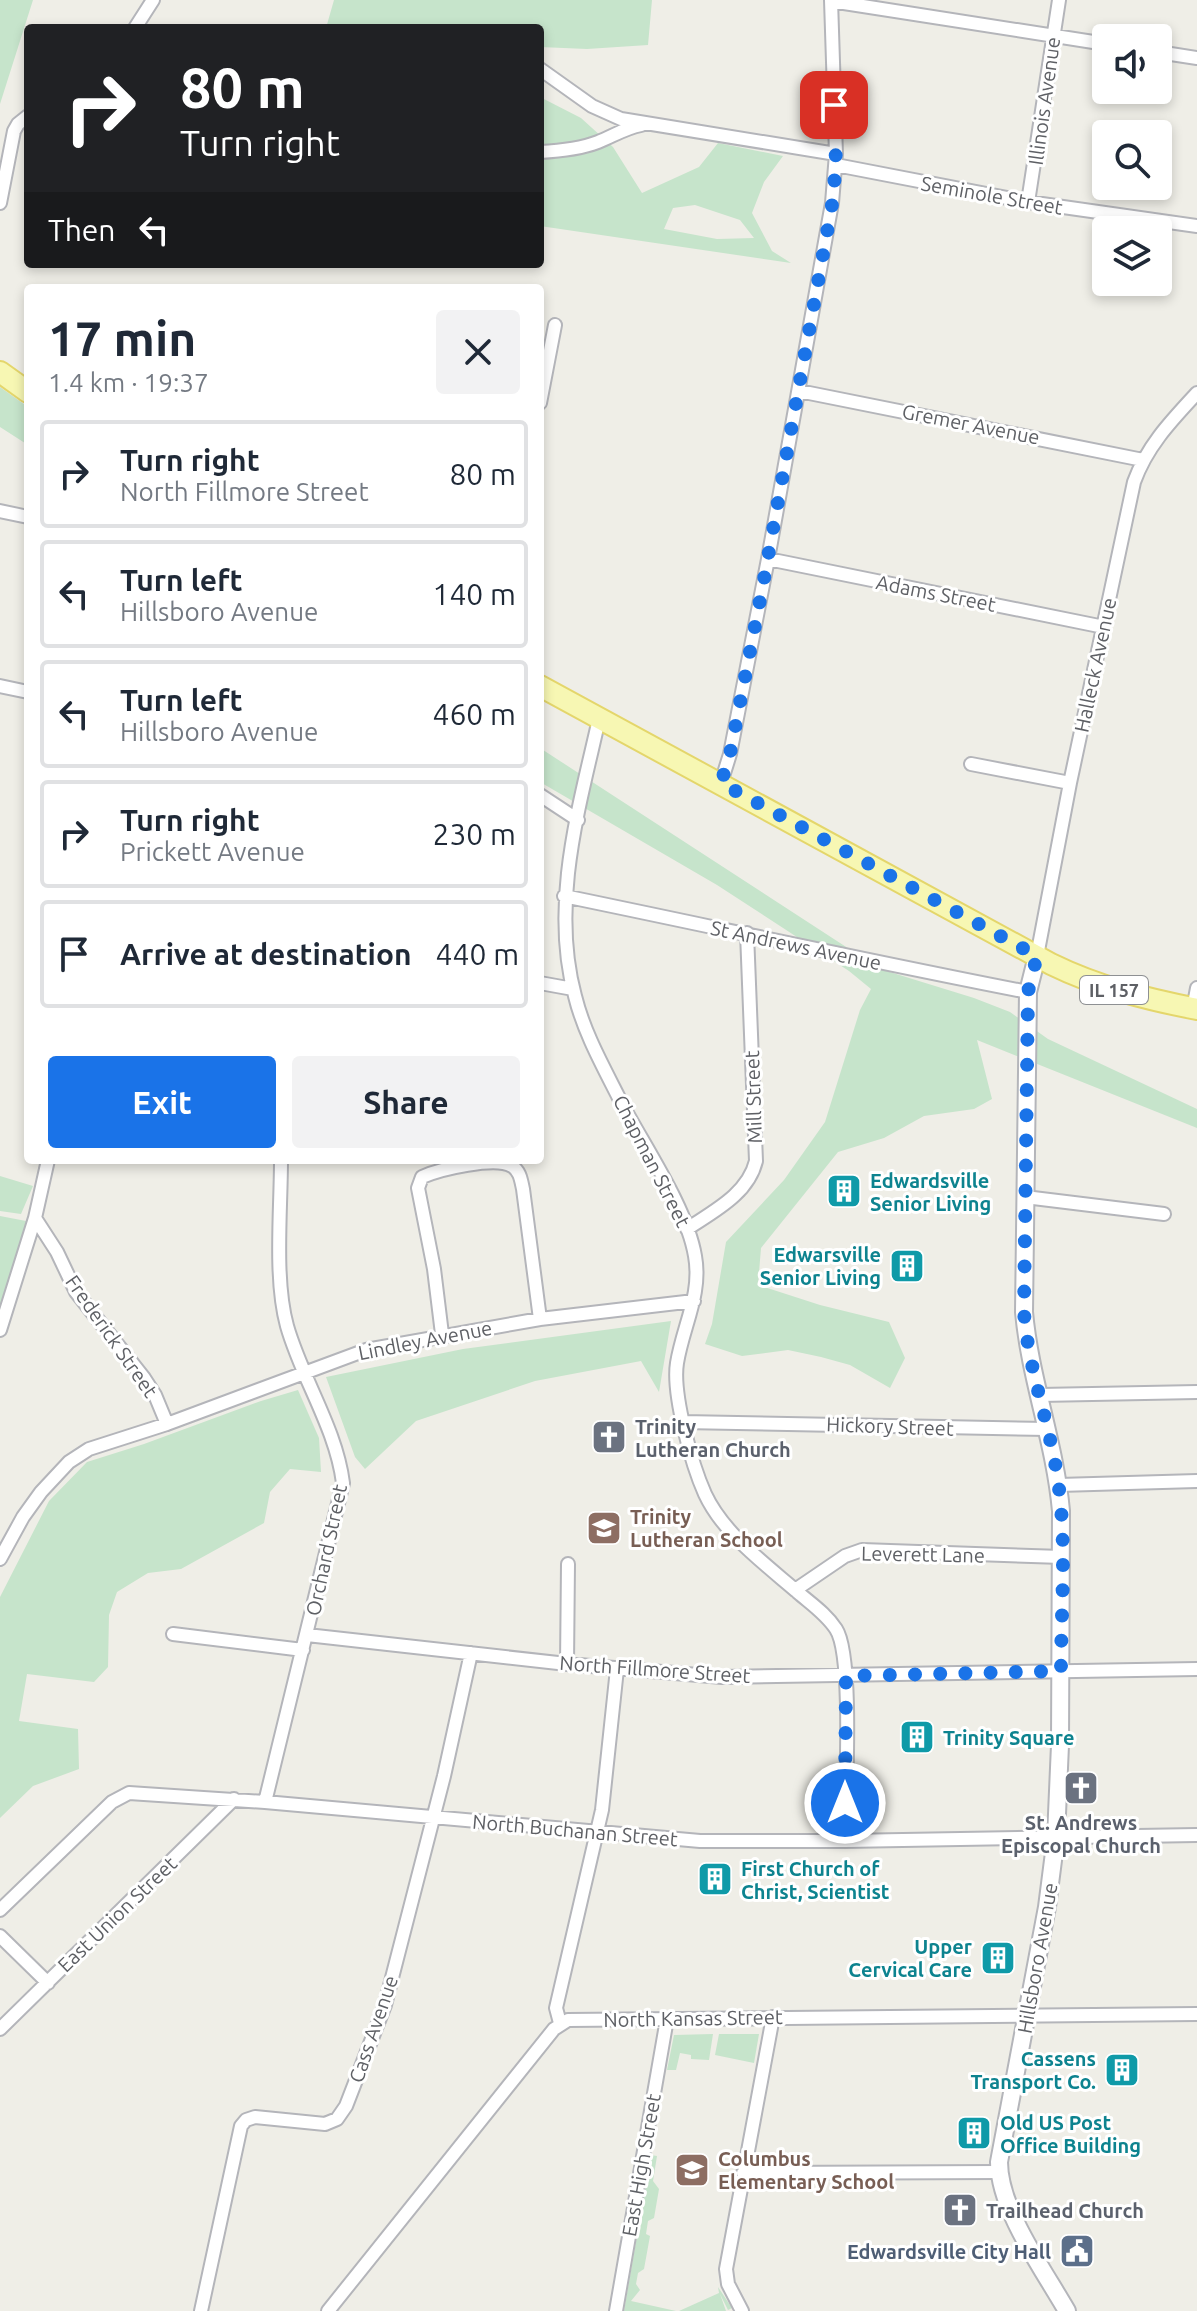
<!DOCTYPE html>
<meta charset="utf-8">
<style>
:root{--surface:#fff;--page:#f2f2f3;--text:#1f2937;--muted:#747a83;--line:#e0e1e3;--accent:#1a73e8}
body{margin:0;font-family:Ubuntu,sans-serif;background:var(--page);color:var(--text);height:100vh;display:flex;flex-direction:column;font-size:30px;white-space:nowrap}
*{box-sizing:border-box;margin:0}
p{font-size:26px;color:var(--muted)}
.icon{flex:none;width:44px;height:44px;fill:none;stroke:currentColor;stroke-width:2;stroke-linecap:round;stroke-linejoin:round}
.map{position:relative;flex:1;overflow:hidden}
.drawer{position:absolute;left:24px;top:284px;width:520px;height:880px;display:flex;flex-direction:column;background:var(--surface);border-radius:8px;box-shadow:0 4px 12px #0003}
.drawer>*{flex:none}
.banner{position:absolute;left:24px;top:24px;width:520px;height:244px;border-radius:8px;box-shadow:0 4px 12px #0003;background:#202124;color:#fff;overflow:hidden}
.tools{position:absolute;left:1092px;top:24px;display:grid;gap:16px}
.tools a{display:grid;place-items:center;width:80px;height:80px;border-radius:8px;background:var(--surface);box-shadow:0 4px 12px #0003;font-size:40px}
.pin{position:absolute;display:grid;place-items:center;width:68px;height:68px;color:#fff;margin:-34px;border-radius:16px;box-shadow:0 4px 12px #0006}
.me{position:absolute;width:88px;margin:-44px;rotate:0deg;stroke-linejoin:round;filter:drop-shadow(0 0 6px #0008)}
.turn{display:flex;align-items:center;gap:28px;height:168px;padding:0 24px;font-size:36px}
.turn .icon{width:104px;height:104px;stroke-width:2.5}
.turn b{display:block;font-size:56px;line-height:68px}
.then{display:flex;align-items:center;height:76px;padding:0 24px;background:#0003;gap:16px;font-size:30px}
.round{display:grid;place-items:center;flex:none;width:84px;height:84px;border-radius:8px;background:var(--page)}
.head{display:flex;align-items:center;justify-content:space-between;height:136px;padding:0 24px}
h1{font-size:48px;font-weight:600;line-height:60px}
.button{display:flex;gap:16px;margin-top:auto;padding:16px 24px}
.button a{flex:1;height:92px;border-radius:8px;background:var(--accent);color:#fff;font-size:32px;font-weight:600;line-height:92px;text-align:center}
.button a+a{background:var(--page);color:var(--text)}
ul{padding:0;list-style:none}
li{display:flex;align-items:center;gap:24px;height:108px;margin:0 16px 12px;padding:0 8px;border:4px solid var(--line);border-radius:8px}
li div{flex:1}
li b{display:block;font-size:30px}
li em{font-style:normal}
.map>svg:first-child{display:block}
.green{fill:#c6e4cb;fill-rule:evenodd}
.lines{fill:none;stroke-linecap:round;stroke-linejoin:round}
.minor-casing{stroke:#b4b5ba;stroke-width:16}
.tertiary-casing{stroke:#b4b5ba;stroke-width:20}
.primary-casing{stroke:#e4d66b;stroke-width:24}
.minor{stroke:#fff;stroke-width:12}
.tertiary{stroke:#fff;stroke-width:16}
.primary{stroke:#f7f7b3;stroke-width:20}
.route{stroke:#1a73e8;stroke-width:14;stroke-dasharray:0 25.2}
.labels{text-anchor:middle;dominant-baseline:central;stroke-width:6;stroke-linejoin:round;paint-order:stroke}
.shield{fill:#fff;stroke:#8e9093;stroke-width:2}
.shield-label{font-size:18px;font-weight:bold;fill:#5e6065}
.street-label{font-size:20px;fill:#5e6065;stroke:#fff}
.culture-label{font-size:20px;font-weight:bold;fill:#0d838f;stroke:#fff;text-anchor:start}
.worship-label{font-size:20px;font-weight:bold;fill:#5b616d;stroke:#fff;text-anchor:start}
.education-label{font-size:20px;font-weight:bold;fill:#785e54;stroke:#fff;text-anchor:start}
.service-label{font-size:20px;font-weight:bold;fill:#4e5e75;stroke:#fff;text-anchor:end}
</style>
<div class="map">
<svg width="1197" height="2311" viewBox="0 0 1197 2311">
<rect width="100%" height="100%" fill="#efeee7"/>
<path class="green" d="M0,0h33l-33,104z
M334,0h318l-4,45 -61,4 -47,-2v-19h-214z
M540,97l41,21 32,29 29,46 57,-26 19,-24 65,13 -19,26 -12,31 20,38 19,12 -251,-37zM695,205l45,15 14,18 -37,1 -53,-10 9,-21z
M0,387l28,20v38l-28,-18z
M540,748l340,221 94,29 36,14 38,27 149,70v19l-220,-88 15,59 -18,10 -50,7 -40,22 -46,14 -77,96 -3,37 62,20 69,17 16,36 -15,30 -40,-23 -29,-8 -33,-7 -46,6 -37,-12 7,-20 14,-82 58,-62 41,-58 35,-112 11,-21 -22,-18 -132,-86 -177,-103z
M0,1176l33,10 -12,28 -21,-3z
M0,1216l26,5 -9,43 -17,53z
M671,1321l-12,71 -18,-31 -106,20 -119,40 -51,48 -10,-12 -29,-80 137,-28z
M298,1390l21,48 2,34 -31,-3 -20,23 -6,31 -83,46 -33,4 -31,19 -8,23 -1,52 -14,15 -67,-8 -8,47 59,8 1,40 -46,17 -33,32v-221l49,-96 38,-39 57,-18 117,-43z
M719,2034h40l-5,29 -39,-8z
M674,2035l39,-1 -4,26 -18,-1v-4l-11,-2 -4,17h-9z
M651,2155l6,1 -4,25 6,8 -5,29 -6,3 -2,13 4,2 -6,33 -6,4 -2,11 4,6 -9,11 45,10h-52z
M718,2287l14,21 -4,2 -8,-16 6,17h-47l40,-18z"/>
<g class="lines">
<g class="minor-casing">
<path id="minor" d="M831,1l275,43
M135,28l18,-28
M1158,52l39,6
M540,69l52,37 29,13 215,35
M540,152c19,-1 40,-3 58,-10 15,-6 27,-14 43,-17
M836,165l192,37 169,24
M1028,202l31,-202
M0,203l14,-72 4,-7 10,-8
M799,391l344,69
M540,403l15,-78
M0,511l28,6
M768,559l336,68
M0,686l28,6
M599,719c-20,89 -49,185 -24,277 9,37 29,72 46,106 23,44 66,106 74,154 7,38 -12,70 -18,107 -5,31 15,102 28,131 19,41 63,72 96,101 12,10 26,20 35,34 18,27 9,172 9,212
M971,764l99,19
M721,783l9,-29 38,-195 64,-356 4,-49 -5,-154
M540,795l38,25
M564,896c155,32 309,66 464,96
M1037,956l33,-173 64,-301c13,-36 37,-61 63,-89
M540,983l33,6
M1193,1009l4,-21
M48,1160l-13,58 22,34 19,40 68,86 11,17 12,29
M1025,1197l139,17
M687,1229c27,-18 61,-35 69,-68l-9,-228
M0,1330l35,-112
M442,1334l-8,-65 -16,-81 4,-11c18,-8 73,-21 90,-11 8,5 9,14 11,23l17,130
M1040,1395l157,-3
M683,1422l365,7
M1059,1485l138,-4
M0,1559l23,-42 18,-25 28,-30 20,-13 78,-25 199,-74 174,-31 154,-18
M795,1590l50,-34 17,-6 200,7
M173,1634l130,16
M307,1635l260,29 155,13 475,-8
M567,1664l1,-100
M265,1802l78,-319c-7,-55 -41,-104 -56,-157 -13,-47 -6,-116 -6,-166
M0,1910l112,-108 17,-9 136,9 435,39h145l352,-6
M0,1936l48,47
M560,2023l-4,-15 46,-198 15,-141
M0,2029l234,-230
M743,2173l256,-1
M201,2311l40,-185 5,-6 9,-3 70,7 12,-5 9,-13 39,-101 59,-229 27,-123
M328,2311l226,-282 14,-9 629,-6
M616,2311l51,-292
M742,2311l-14,-27 -2,-15 47,-252"/>
</g>
<g class="tertiary-casing">
<path id="tertiary" d="M1037,956l-9,36 -4,320c6,67 31,131 37,199l-1,234 -4,92 -9,70 -48,255c0,47 44,107 68,149"/>
</g>
<g class="primary-casing">
<path id="primary" d="M0,372l28,20
M540,686l511,278c47,23 95,35 146,45"/>
</g>
<use href="#minor" class="minor"/>
<use href="#tertiary" class="tertiary"/>
<use href="#primary" class="primary"/>
</g>
<g class="lines">
<path class="route" d="M834,105l2,60 -4,40 -70,385 -32,164 -9,29 316,173 -9,36 -4,320c4,57 26,112 34,169 9,63 3,127 3,190l-215,5 -1,127"/>
</g>
<defs>
<g id="building-square" transform="scale(1.8)"><rect x="-9" y="-9" width="18" height="18" rx="4" fill="#0f9aa8" stroke="#fff"/><path d="M-4-6H4V6H1V3H-1V6H-4ZM-2.5-4.3h1.7v1.8h-1.7ZM.8-4.3h1.7v1.8H.8ZM-2.5-1h1.7V.8h-1.7ZM.8-1h1.7V.8H.8Z" fill="#fff"/></g>
<g id="church-square" transform="scale(1.8)"><rect x="-9" y="-9" width="18" height="18" rx="4" fill="#6b7280" stroke="#fff"/><path d="M-1.2-6h2.4v3.5h3.3v2.4h-3.3V6h-2.4V-.1h-3.3v-2.4h3.3Z" fill="#fff"/></g>
<g id="school-square" transform="scale(1.8)"><rect x="-9" y="-9" width="18" height="18" rx="4" fill="#8d6e63" stroke="#fff"/><path d="M0-5L7-2L0 1L-7-2ZM-4 1L0 2.5L4 1V4Q0 6-4 4Z" fill="#fff"/></g>
<g id="civic-square" transform="scale(1.8)"><rect x="-9" y="-9" width="18" height="18" rx="4" fill="#5c6f8a" stroke="#fff"/><path d="M-.6-6.5H3V-4.5H.6V-3L4-1V1h2V6H-6V1h2V-1L-.6-3ZM-1.2 2.5V6h2.4V2.5Z" fill="#fff"/></g>
</defs>
<g fill-rule="evenodd">
<use href="#building-square" x="844" y="1191"/>
<use href="#building-square" x="907" y="1266"/>
<use href="#church-square" x="609" y="1437"/>
<use href="#school-square" x="604" y="1528"/>
<use href="#building-square" x="917" y="1737"/>
<use href="#church-square" x="1081" y="1788"/>
<use href="#building-square" x="715" y="1879"/>
<use href="#building-square" x="998" y="1958"/>
<use href="#building-square" x="1122" y="2070"/>
<use href="#building-square" x="974" y="2133"/>
<use href="#school-square" x="692" y="2170"/>
<use href="#church-square" x="960" y="2210"/>
<use href="#civic-square" x="1077" y="2251"/>
</g>
<g class="labels">
<rect class="shield" x="1080" y="976" width="68" height="28" rx="6"/>
<g class="shield-label">
<text x="1114" y="990">IL 157</text>
</g>
<g class="street-label">
<text transform="translate(1044 101) rotate(-82)">Illinois Avenue</text>
<text transform="translate(992 195) rotate(10)">Seminole Street</text>
<text transform="translate(971 424) rotate(11)">Gremer Avenue</text>
<text transform="translate(936 593) rotate(11)">Adams Street</text>
<text transform="translate(1095 665) rotate(-78)">Halleck Avenue</text>
<text transform="translate(796 945) rotate(12)">St Andrews Avenue</text>
<text transform="translate(753 1097) rotate(-92)">Mill Street</text>
<text transform="translate(652 1161) rotate(63)">Chapman Street</text>
<text transform="translate(112 1336) rotate(55)">Frederick Street</text>
<text transform="translate(425 1340) rotate(-11)">Lindley Avenue</text>
<text transform="translate(890 1426) rotate(2)">Hickory Street</text>
<text transform="translate(326 1550) rotate(-78)">Orchard Street</text>
<text transform="translate(923 1554) rotate(1)">Leverett Lane</text>
<text transform="translate(655 1669) rotate(4)">North Fillmore Street</text>
<text transform="translate(575 1830) rotate(5)">North Buchanan Street</text>
<text transform="translate(117 1914) rotate(-44)">East Union Street</text>
<text transform="translate(1037 1958) rotate(-80)">Hillsboro Avenue</text>
<text transform="translate(693 2018) rotate(-1)">North Kansas Street</text>
<text transform="translate(373 2029) rotate(-71)">Cass Avenue</text>
<text transform="translate(641 2165) rotate(-80)">East High Street</text>
</g>
<g class="culture-label">
<text x="870" y="1180">Edwardsville<tspan x="870" dy="23">Senior Living</tspan></text>
<text x="881" y="1254" text-anchor="end">Edwarsville<tspan x="881" dy="23">Senior Living</tspan></text>
<text x="943" y="1737">Trinity Square</text>
<text x="741" y="1868">First Church of<tspan x="741" dy="23">Christ, Scientist</tspan></text>
<text x="972" y="1946" text-anchor="end">Upper<tspan x="972" dy="23">Cervical Care</tspan></text>
<text x="1096" y="2058" text-anchor="end">Cassens<tspan x="1096" dy="23">Transport Co.</tspan></text>
<text x="1000" y="2122">Old US Post<tspan x="1000" dy="23">Office Building</tspan></text>
</g>
<g class="worship-label">
<text x="635" y="1426">Trinity<tspan x="635" dy="23">Lutheran Church</tspan></text>
<text x="1081" y="1822" text-anchor="middle">St. Andrews<tspan x="1081" dy="23">Episcopal Church</tspan></text>
<text x="986" y="2210">Trailhead Church</text>
</g>
<g class="education-label">
<text x="630" y="1516">Trinity<tspan x="630" dy="23">Lutheran School</tspan></text>
<text x="718" y="2158">Columbus<tspan x="718" dy="23">Elementary School</tspan></text>
</g>
<g class="service-label">
<text x="1051" y="2251">Edwardsville City Hall</text>
</g>
</g>
</svg>
<div class="tools">
<a><svg class="icon" aria-label="sound" viewBox="0 0 24 24"><path d="M4 9h4l5-4v14l-5-4H4zM17 9q2 3 0 6"/></svg></a>
<a><svg class="icon" aria-label="search" viewBox="0 0 24 24"><circle cx="10" cy="10" r="6"/><path d="M15 15l6 6"/></svg></a>
<a><svg class="icon" aria-label="layers" viewBox="0 0 24 24"><path d="M12 4l9 5-9 5-9-5zM3 14l9 5 9-5"/></svg></a>
</div>
<div class="pin" style="left:834px;top:105px;background:#d93025"><svg class="icon" aria-label="arrive" viewBox="0 0 24 24"><path d="M6 21V4h12l-3 4 3 4H6"/></svg></div>
<svg class="me" style="left:845px;top:1803px" viewBox="-20 -20 40 40"><circle r="17" fill="#1a73e8" stroke="#fff" stroke-width="3"/><path d="M0-11L8 9 0 5-8 9z" fill="#fff"/></svg>
<div class="banner">
<div class="turn"><svg class="icon" aria-label="right" viewBox="0 0 24 24"><path d="M7 20v-9h11M14 6l5 5-5 5"/></svg><div><b>80 m</b>Turn right</div></div>
<div class="then">Then<svg class="icon" aria-label="left" viewBox="0 0 24 24"><path d="M17 20v-9H6M10 6l-5 5 5 5"/></svg></div>
</div>
<section class="drawer">
<div class="head"><div><h1>17 min</h1><p>1.4 km · 19:37</p></div><a class="round"><svg class="icon" aria-label="close" viewBox="0 0 24 24"><path d="M6 6l12 12M18 6L6 18"/></svg></a></div>
<ul>
<li><svg class="icon" aria-label="right" viewBox="0 0 24 24"><path d="M7 20v-9h11M14 6l5 5-5 5"/></svg><div><b>Turn right</b><p>North Fillmore Street</p></div><em>80 m</em></li>
<li><svg class="icon" aria-label="left" viewBox="0 0 24 24"><path d="M17 20v-9H6M10 6l-5 5 5 5"/></svg><div><b>Turn left</b><p>Hillsboro Avenue</p></div><em>140 m</em></li>
<li><svg class="icon" aria-label="left" viewBox="0 0 24 24"><path d="M17 20v-9H6M10 6l-5 5 5 5"/></svg><div><b>Turn left</b><p>Hillsboro Avenue</p></div><em>460 m</em></li>
<li><svg class="icon" aria-label="right" viewBox="0 0 24 24"><path d="M7 20v-9h11M14 6l5 5-5 5"/></svg><div><b>Turn right</b><p>Prickett Avenue</p></div><em>230 m</em></li>
<li><svg class="icon" aria-label="arrive" viewBox="0 0 24 24"><path d="M6 21V4h12l-3 4 3 4H6"/></svg><div><b>Arrive at destination</b></div><em>440 m</em></li>
</ul>
<div class="button"><a>Exit</a><a>Share</a></div>
</section>
</div>
